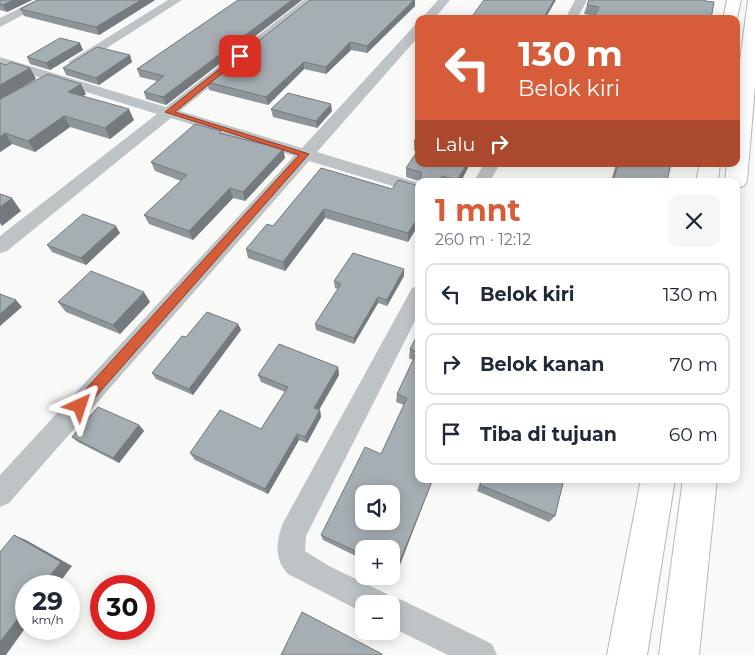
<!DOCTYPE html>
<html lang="id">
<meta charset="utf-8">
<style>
:root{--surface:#fff;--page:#f6f6f7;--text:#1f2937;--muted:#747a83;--line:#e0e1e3;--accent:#d65c3a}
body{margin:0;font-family:Montserrat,sans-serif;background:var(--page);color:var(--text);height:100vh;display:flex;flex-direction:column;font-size:19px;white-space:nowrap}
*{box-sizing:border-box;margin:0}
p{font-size:16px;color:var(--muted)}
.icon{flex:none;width:28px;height:28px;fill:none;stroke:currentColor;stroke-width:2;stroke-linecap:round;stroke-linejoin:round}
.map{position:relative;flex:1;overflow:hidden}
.drawer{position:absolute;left:415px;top:178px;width:325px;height:305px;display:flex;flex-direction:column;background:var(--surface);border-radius:10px;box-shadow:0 2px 12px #0003}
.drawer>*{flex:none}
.hud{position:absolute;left:415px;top:15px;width:325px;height:152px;border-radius:10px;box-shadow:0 2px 12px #0003;background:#d65c3a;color:#fff;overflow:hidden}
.tools{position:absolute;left:355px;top:485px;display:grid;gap:10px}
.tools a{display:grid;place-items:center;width:45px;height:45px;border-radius:10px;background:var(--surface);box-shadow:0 2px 12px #0003;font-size:25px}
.speed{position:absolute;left:15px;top:575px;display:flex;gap:10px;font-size:25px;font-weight:700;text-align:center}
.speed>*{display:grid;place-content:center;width:65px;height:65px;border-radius:50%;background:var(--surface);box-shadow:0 2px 12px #0003;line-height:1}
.speed small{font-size:12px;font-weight:400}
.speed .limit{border:8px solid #d22;background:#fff;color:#111}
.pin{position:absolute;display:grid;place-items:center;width:42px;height:42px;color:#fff;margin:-21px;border-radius:10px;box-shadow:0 2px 8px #0006}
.me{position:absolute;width:55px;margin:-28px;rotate:42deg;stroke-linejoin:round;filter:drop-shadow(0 0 4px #0008)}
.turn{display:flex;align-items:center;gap:18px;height:105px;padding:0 20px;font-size:22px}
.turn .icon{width:65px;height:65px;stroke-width:2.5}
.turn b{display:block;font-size:35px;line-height:42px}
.then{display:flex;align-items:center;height:48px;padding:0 20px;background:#0003;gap:10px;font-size:19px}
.round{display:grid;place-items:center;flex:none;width:52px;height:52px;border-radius:10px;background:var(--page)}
.head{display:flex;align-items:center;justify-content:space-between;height:85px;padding:0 20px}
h1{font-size:30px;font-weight:700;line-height:38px;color:var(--accent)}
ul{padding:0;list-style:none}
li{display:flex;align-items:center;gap:15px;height:62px;margin:0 10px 8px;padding:0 10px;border:2px solid var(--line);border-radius:10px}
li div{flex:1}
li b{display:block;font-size:19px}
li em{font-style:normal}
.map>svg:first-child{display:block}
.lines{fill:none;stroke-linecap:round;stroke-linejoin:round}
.trunk-casing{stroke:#b4b8bb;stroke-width:2}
.minor{fill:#bec3c6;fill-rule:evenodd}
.trunk{fill:#fff;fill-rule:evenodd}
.wall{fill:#8e969a}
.shaded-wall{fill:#747a7d}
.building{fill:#a5aeb3;stroke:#747a7d;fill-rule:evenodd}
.route{fill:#d65c3a;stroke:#8b3c26}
</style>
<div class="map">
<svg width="755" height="655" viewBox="0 0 755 655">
<rect width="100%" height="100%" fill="#f9f9f7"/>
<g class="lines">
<g class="trunk-casing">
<path id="trunk" d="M727,0h14l-5,22v-3h-13z
M748,0h7v86l-8,95 -3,5 -8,2v-7h-11l2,-17h9v-72z
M700,164h20l-2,17h-22z
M641,479h34l-28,176h-40z
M683,479h34l-18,176h-40z"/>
</g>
<path class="minor" d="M36,0h15l-51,27v-9z
M168,0h14l-102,65 -5,1 -7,-4z
M304,0h13l-137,111 122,37 113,-123 4,-1v12l-102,116 102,31v11l-110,-33 -300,342 -9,4v-32l294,-319 -123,-38 -164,133 -7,2v-17l157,-122 -157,-49v-8l166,50z
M438,0h12l-16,19h-13z
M575,0h12l-10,19h-12z
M484,164h16l-10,17h-16z
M419,285v28l-113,223 -1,15 24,15 58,28 2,3 13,3 90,44 5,11h-49l-57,-28v-23h-27v9l-76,-39c-14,-14 -12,-33 -5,-51l129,-235z"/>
<use href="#trunk" class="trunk"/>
</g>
<path class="wall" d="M0,0h32l-25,12 -7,-2z
M38,0h117l-56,35 -75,-19 -4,-7z
M238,0h64l-136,105 -20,-6 -2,-7 13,-11 -17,-4 -3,-8z
M587,5l124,14 -117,-3 -10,-2z
M415,6l-48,47 -16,-3 -25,24 -22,-5 -36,36 -59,-15 -2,-8z
M83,50l-33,20 -20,-6 -3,-7z
M130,55l2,7 -33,23 -33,-10 -3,-7z
M6,65l24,3 6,11 -28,16 78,-1 -3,2 51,24 -24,19 -40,-12 -35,25 -23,-8 -12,8z
M271,109l61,2 -15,17 -44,-11z
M221,133l62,16 2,9 -40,43 -12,-3 -40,42 -44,-16 -5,-9 37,-34 -26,-10 -4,-9z
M419,134v30h51l-9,17h-42l-13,-4v-9l11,-17 -3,-1v-9z
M616,164h55l-4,17h-56z
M321,168l71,21 27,-3v38l-11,18 -83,-24 -40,53 -37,-13 -2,-9 27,-23z
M120,233l-34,32 -34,-13 -5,-7z
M404,276l-17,30 -9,-3 -24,41 -38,-14 -1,-6 23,-35 -3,-1 -1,-7z
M58,302h92l-30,32 -54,-22z
M238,324l3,6 -48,65 -37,-16 -4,-6 34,-36z
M419,332v147h14l-37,96 -5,-2v-24h-27v11l-41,-20 -2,-5 60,-81 23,-49 -8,-3 1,-8 16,-34 -4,-2 1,-9z
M338,367l1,8 -20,35h1l1,7 -14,26 -8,-3 -31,54 -73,-34 -5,-7 71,-24 24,-37 -24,-10 -3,-7z
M139,425l5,6 -25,32 -41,-21 -6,-5z
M481,479h83l-9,37 -6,6 -72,-31z"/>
<path class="shaded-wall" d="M14,0h18l-25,12 -4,-7z
M141,0h14l-56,35 -3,-8z
M292,0h10l-136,105 -3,-8z
M414,0h1v6l-48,47v-7z
M554,0h2l-11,19h-2z
M350,42l1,8 -25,24v-7z
M80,43l3,7 -33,20 -4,-7z
M130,55l2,7 -33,23 -3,-7z
M304,62v7l-36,36 -2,-8z
M30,68l6,11 -36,21v-15z
M81,84l5,10 -12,9 -6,-11z
M331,104l1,7 -15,17 -1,-7z
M129,109l5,11 -24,19 -5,-11z
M64,116l6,11 -35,25 -7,-11z
M5,133l7,11 -12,8v-15z
M283,149l2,9 -40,43 -2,-9z
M467,164h3l-9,17h-4z
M230,188l3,10 -40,42 -4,-9z
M12,198l9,13 -19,15 -2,-3v-16z
M324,209l1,9 -40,53 -2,-9z
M419,216v8l-11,18v-9z
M116,226l4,7 -34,32 -5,-7z
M404,269v7l-17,30v-6z
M144,292l6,10 -30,32 -7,-9z
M378,297v6l-24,41v-6z
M16,300l6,7 -22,19v-12z
M238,324l3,6 -48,65 -4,-6z
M338,367l1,8 -23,40 -2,-7z
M320,410l1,7 -14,26 -2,-6z
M139,425l5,6 -25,32 -6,-5z
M297,434l2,6 -31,54 -3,-5z
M433,479l-37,96v-4z
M14,535l12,5 46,26 -15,20h-15z
M26,608v19l-20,28h-6v-13z"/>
<path class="building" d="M0,0h14l-11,5 -3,-1z
M38,0h103l-45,27 -76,-18z
M238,0h54l-129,97 -19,-5 20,-16 -27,-7z
M310,0h104l-47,46 -17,-4 -24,25 -22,-5 -38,35 -59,-15z
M484,0h70l-11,19h-73z
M589,0h116v1l9,1 -3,17h-118l6,-12 -12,-2z
M60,38l20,5 -34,20 -19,-6z
M97,47l33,8 -34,23 -33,-10z
M11,62l19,6 -30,17v-22l6,2z
M48,74l33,10 -13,8 61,17 -24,19 -41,-12 -36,25 -23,-8 -5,4v-38z
M288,93l43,11 -15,17 -45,-12z
M195,124l26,7 -2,2 64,16 -40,43 -13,-4 -41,43 -45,-16 43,-40 -36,-13z
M419,134v8l-5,-1z
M419,149v15h48l-10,16 -15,-4 -3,5h-18v-9l-15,-4z
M618,164h53l-4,17h-54z
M321,168l71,21 6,-9 21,6v30l-11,17 -84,-24 -41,53 -37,-13 21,-25 6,2z
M0,194l12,4 -12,9z
M83,214l33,12 -35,32 -34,-13z
M353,253l51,16 -17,31 -9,-3 -24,41 -39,-14 26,-40 -7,-3z
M91,271l53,21 -31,33 -55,-23z
M0,294l16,6 -16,14z
M207,312l31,12 -49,65 -37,-16 30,-37 4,1z
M419,332v147h14l-37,92 -5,-3v-19h-27v6l-43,-20 44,-88 16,7 26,-56 -10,-4 20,-42 -7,-3zM364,494h27v27h-27z
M279,344l59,23 -24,41 6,2 -15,27 -8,-3 -32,55 -75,-36 30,-43 41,19 27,-42 -30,-12z
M98,407l41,18 -26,33 -41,-21z
M482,479h82l-9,37 -75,-31z
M14,535l47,27 -19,24h-16v22l-26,34v-90z
M302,612l80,42v1h-101z"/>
<path class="route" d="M237,55l6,1 -68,56 134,42 -225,256h-9l-2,-4 2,-5 224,-246 -134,-43z"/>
</svg>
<div class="tools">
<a><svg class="icon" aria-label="sound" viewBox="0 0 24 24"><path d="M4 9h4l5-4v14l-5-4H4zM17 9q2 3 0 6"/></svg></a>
<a>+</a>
<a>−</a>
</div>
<div class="speed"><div>29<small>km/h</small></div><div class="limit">30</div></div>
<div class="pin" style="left:240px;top:56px;background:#d93025"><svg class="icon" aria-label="arrive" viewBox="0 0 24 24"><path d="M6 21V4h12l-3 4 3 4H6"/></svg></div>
<svg class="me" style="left:80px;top:406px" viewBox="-20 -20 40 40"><path d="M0-17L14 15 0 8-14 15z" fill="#d65c3a" stroke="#fff" stroke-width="4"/></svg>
<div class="hud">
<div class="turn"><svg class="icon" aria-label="left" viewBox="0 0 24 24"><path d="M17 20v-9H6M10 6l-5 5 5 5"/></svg><div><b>130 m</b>Belok kiri</div></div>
<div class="then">Lalu<svg class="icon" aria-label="right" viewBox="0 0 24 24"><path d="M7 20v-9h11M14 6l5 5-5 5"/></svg></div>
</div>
<section class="drawer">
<div class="head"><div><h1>1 mnt</h1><p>260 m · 12:12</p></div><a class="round"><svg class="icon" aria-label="close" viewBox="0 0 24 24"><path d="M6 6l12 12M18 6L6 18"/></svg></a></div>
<ul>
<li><svg class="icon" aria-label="left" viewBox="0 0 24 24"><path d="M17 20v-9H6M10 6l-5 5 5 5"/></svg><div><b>Belok kiri</b></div><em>130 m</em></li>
<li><svg class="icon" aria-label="right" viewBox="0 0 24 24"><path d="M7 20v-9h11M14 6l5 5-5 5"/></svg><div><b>Belok kanan</b></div><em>70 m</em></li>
<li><svg class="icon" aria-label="arrive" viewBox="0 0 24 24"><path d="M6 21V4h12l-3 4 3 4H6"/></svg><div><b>Tiba di tujuan</b></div><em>60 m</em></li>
</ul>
</section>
</div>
